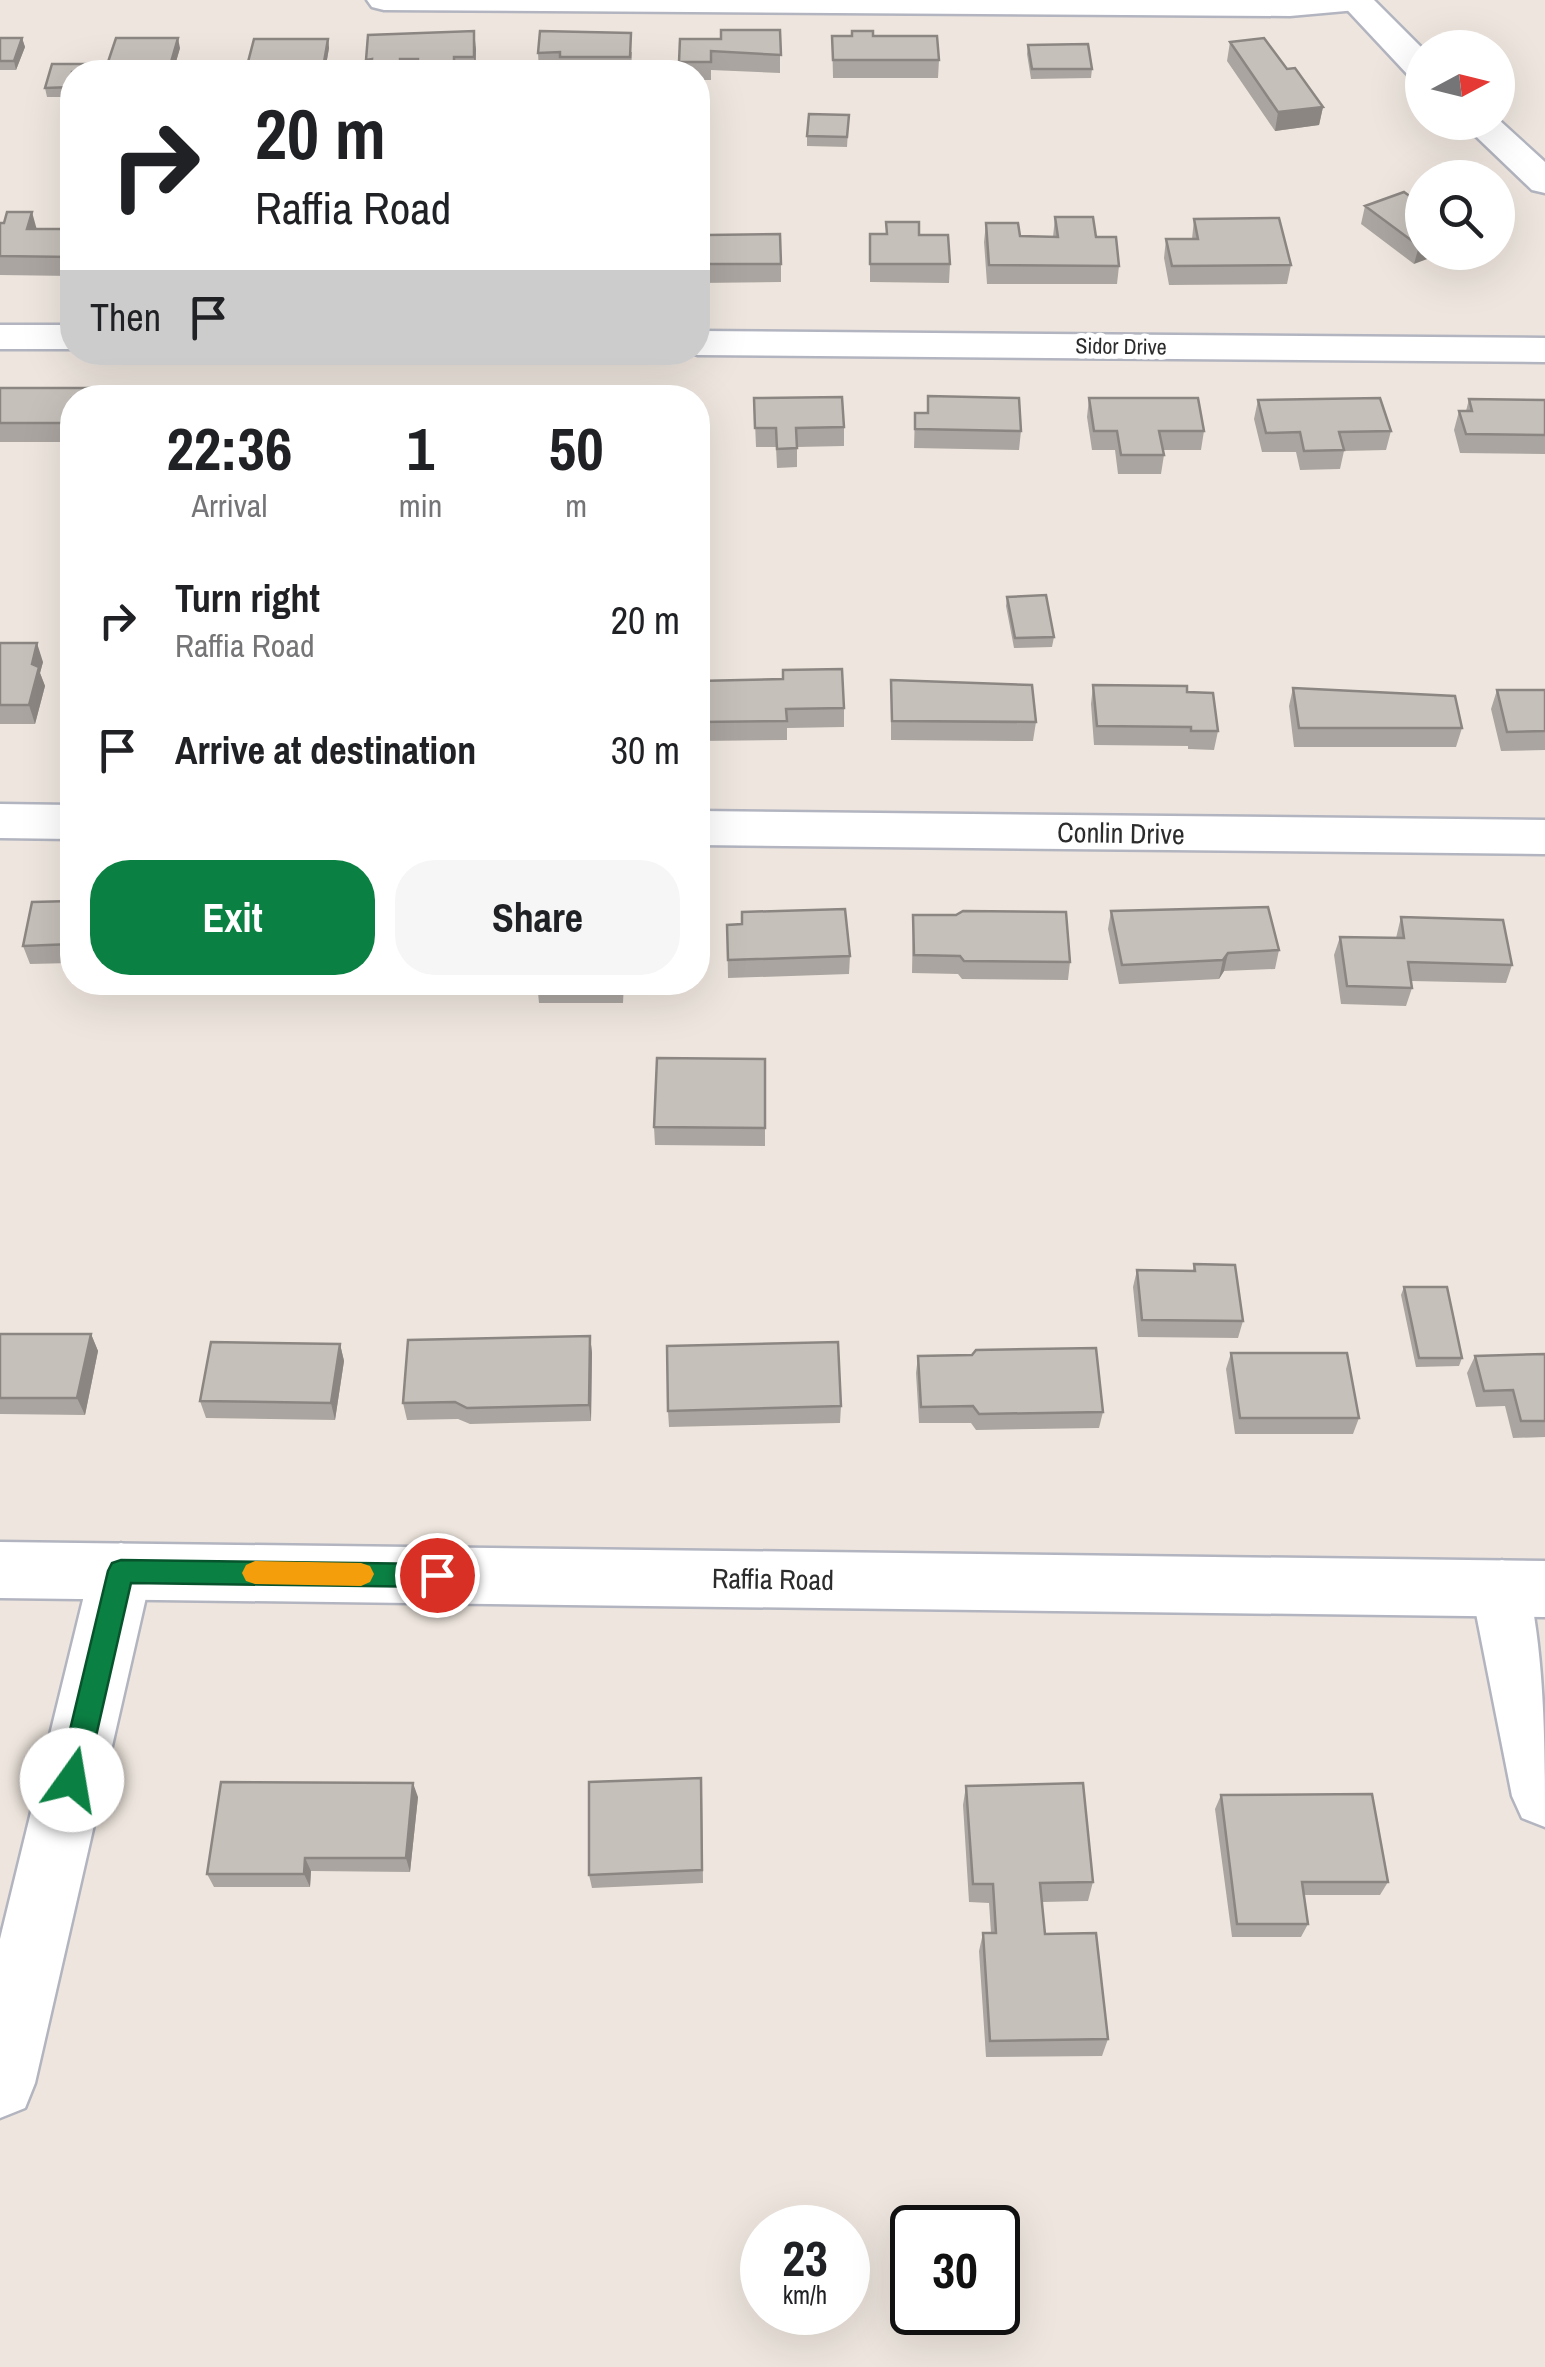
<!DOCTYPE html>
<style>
:root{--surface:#fff;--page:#f6f6f6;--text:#202124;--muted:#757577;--accent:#0b8043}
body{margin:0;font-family:"Archivo Narrow",sans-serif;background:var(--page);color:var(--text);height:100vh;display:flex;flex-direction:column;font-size:38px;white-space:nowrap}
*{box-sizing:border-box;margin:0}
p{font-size:32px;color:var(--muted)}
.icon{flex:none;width:55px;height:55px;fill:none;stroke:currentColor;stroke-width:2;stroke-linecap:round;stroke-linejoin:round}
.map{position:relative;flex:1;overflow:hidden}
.drawer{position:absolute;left:60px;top:385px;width:650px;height:610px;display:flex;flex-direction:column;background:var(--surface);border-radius:40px;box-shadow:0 10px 40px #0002}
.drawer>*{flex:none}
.guide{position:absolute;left:60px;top:60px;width:650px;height:305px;border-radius:40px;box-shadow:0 10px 40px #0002;background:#fff;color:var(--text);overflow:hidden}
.needle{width:65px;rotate:83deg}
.controls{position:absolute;left:1405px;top:30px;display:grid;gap:20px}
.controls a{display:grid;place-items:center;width:110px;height:110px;border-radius:50%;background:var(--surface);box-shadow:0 10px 40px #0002;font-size:50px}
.speed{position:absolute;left:740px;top:2205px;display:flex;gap:20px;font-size:50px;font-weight:700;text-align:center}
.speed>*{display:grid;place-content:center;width:130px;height:130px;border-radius:50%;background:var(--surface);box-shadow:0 10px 40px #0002;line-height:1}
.speed small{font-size:25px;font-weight:400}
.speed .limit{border:5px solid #111;border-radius:15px;background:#fff;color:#111}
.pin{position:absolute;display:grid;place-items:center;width:85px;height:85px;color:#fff;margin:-42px;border:5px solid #fff;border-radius:50%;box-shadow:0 2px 10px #0007}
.me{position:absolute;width:110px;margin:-55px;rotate:13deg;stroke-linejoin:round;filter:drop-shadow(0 0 8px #0008)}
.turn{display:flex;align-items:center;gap:35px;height:210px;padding:0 30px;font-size:45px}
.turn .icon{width:130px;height:130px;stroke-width:2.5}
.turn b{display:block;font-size:70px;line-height:85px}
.then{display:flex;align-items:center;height:95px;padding:0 30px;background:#0003;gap:20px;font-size:38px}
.eta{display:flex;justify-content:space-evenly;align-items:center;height:170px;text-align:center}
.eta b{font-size:60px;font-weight:700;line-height:70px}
.button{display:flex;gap:20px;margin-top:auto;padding:20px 30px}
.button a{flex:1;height:115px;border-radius:40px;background:var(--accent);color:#fff;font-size:40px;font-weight:700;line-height:115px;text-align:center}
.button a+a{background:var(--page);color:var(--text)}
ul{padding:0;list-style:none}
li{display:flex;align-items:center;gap:30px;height:130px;padding:0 30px}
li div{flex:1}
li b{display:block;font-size:38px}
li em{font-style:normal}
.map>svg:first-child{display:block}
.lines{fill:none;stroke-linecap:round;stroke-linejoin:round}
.street-casing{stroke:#b2b4bf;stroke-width:5}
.secondary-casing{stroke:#b2b4bf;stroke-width:5}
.street{fill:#fff;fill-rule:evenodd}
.secondary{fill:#fff;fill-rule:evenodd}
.wall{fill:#aaa5a0}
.shaded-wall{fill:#8b8682}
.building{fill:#c6c0ba;stroke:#8b8682;stroke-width:2.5}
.route{fill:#0b8043;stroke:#07532c;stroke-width:2.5}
.slow{fill:#f59e0b}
.labels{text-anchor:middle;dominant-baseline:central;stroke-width:10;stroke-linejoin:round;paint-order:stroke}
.far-street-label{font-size:22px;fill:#2c2c2c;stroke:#fff}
.street-label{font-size:28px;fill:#2c2c2c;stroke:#fff}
</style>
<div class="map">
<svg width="1545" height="2367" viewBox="0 0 1545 2367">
<rect width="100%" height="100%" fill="#eee6de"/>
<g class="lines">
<g class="street-casing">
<path id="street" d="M367,0h1005l1,2 -5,7 -78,7 -906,-6 -12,-3z
M0,325h72v24h-72z
M698,331l847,7v24l-847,-7 -11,-3h11z
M0,804l72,1v34l-72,-1z
M698,811l847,9v34l-847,-9z
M121,1543l22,8 9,20 -117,512 -10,25 -25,10v-179l90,-368 9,-20z
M1502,1560l22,8c21,78 21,176 21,259l-23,-9 -10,-22 -41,-208 9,-20z"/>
</g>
<g class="secondary-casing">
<path id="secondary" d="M1338,0h36l48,48v31l-13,-3z
M1498,119l47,43v31l-13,-3 -71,-68h37z
M0,1542l1545,19v56l-1545,-19z"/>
</g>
<use href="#street" class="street"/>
<use href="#secondary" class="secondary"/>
</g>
<path class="wall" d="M780,30v43l-69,-3v10h-13v-8h-19v-10l42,-23z
M832,36h41l66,24 -1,18h-105z
M0,38h22l3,9 -9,23h-16z
M328,39l1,9 -4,23 -75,1 -2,-10z
M1230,42l57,27 36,38 -4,18 -44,6 -48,-70z
M1028,45l64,24 -1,9 -60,1 -4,-25z
M180,48l-7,24h-63l-2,-10z
M476,49v23h-108l-2,-12z
M632,52l-1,20 -92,-1 -1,-18z
M72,72v25h-25l-2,-9z
M849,115l-2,32 -40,-1v-10z
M1404,192l18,60 -8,12 -53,-40 4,-18z
M1055,217l41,20 23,29 -2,18h-130l-3,-42 2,-19 34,13 33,1z
M1194,219l97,46 -4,19 -118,1 -5,-27 2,-19h26z
M886,222l33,13 31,29 -1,19 -79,-1v-48h16z
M0,223l37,6h35v47l-72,-1z
M698,228l9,7 74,29v18l-83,1z
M0,388h116l3,10h-47v44h-72z
M928,396l93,35 -2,19 -105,-2 1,-35h12z
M754,398l90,29v19l-47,1v20l-20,1 -1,-21h-20z
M1089,398l115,33 -3,19h-38l1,5 -3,19h-43l-3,-24h-23l-5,-33z
M1469,399l76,1v54l-85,-1 -6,-23 5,-19h7z
M1258,400l133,31 -5,19 -42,1 -4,18 -40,1 -4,-18h-34l-8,-33z
M1007,597l47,40 -2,10 -38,1 -8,-42z
M0,643l43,19 -3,11 5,13 -10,38h-35z
M783,670l61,38v19l-57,1v12l-89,1v-60l84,-2z
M891,680l145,42 -3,19 -142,-1z
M1093,685l94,7 31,39 -4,19 -26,-1v-3l-94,-1 -3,-41z
M1293,688l169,40 -6,19h-162l-5,-41z
M1497,690h48v60l-44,1 -10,-42z
M72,901v62l-42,1 -7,-18z
M1111,911l168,39 -4,19 -51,2 -5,8 -100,5 -11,-55z
M913,915l157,47 -2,18 -106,-1 -4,-5 -46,-1z
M1401,917l111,48 -6,18 -95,-2 1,7 -6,18 -65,-2 -7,-49 6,-18 56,1z
M727,925l123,31 -1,18 -121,4z
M537,982h87l-1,21h-84z
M765,1059v87l-110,-1 -1,-18z
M1194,1264l49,57 -5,17 -100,-1 -5,-50 4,-17 56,1z
M1404,1287l58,71 -3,8 -43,1 -15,-72z
M0,1334h91l7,17 -13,64 -85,-1z
M590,1336l2,17 -1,68 -121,3 -12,-5 -51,1 -4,-17z
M340,1344l4,17 -9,59 -129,-2 -6,-17z
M1231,1353l128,65 -6,16h-118l-9,-65z
M1545,1354v83l-32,1 -8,-32 -29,1 -9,-34 8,-17z
M918,1356l185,56 -4,16 -123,2 -5,-7h-52l-3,-50z
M841,1406l-1,17 -171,4 -1,-16z
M966,1786l127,96 -5,19 -46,1 3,32 63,105 -6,17 -116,1 -7,-106 4,-18h8l-2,-30 -20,-1 -6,-97z
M702,1792l1,91 -111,5 -3,-13z
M1221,1795l167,87 -8,13h-77l5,29 -7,13h-69l-17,-128z
M418,1797l-8,75 -99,-1 -1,16h-96l-7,-13z"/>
<path class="shaded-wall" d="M474,31l2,18 -1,23 -1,-15z
M22,38l3,9 -9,23 -2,-9z
M178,38l2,10 -7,24 -2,-10z
M328,39l1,9 -4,23 -1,-9z
M1323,107l-4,18 -44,6 3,-19z
M32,212l5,18 -10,-1z
M1422,244v8h24l-32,12 5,-18z
M37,643l6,19 -3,11 5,13 -10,38 -6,-19 3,-41z
M1228,953l-4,18 -5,8 4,-19z
M91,1334l7,17 -13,64 -8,-17z
M590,1336l2,17 -1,68 -2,-16z
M340,1344l4,17 -9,59 -4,-17z
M413,1783l5,14 -8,75 -4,-14z
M305,1858l6,13 -1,16 -6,-13z"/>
<path class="building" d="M721,30h59l1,25 -70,-4v11h-32l1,-23h41z
M474,31v26h-20v7l-36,1v-6h-18v7l-29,1 1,-8 -6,1 2,-25z
M540,31l91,2 -1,24h-70v-5l-22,1z
M852,31h21v5h64l2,24h-106l-1,-24h20z
M0,38h22l-8,23h-14z
M116,38h62l-7,24h-63z
M1264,38l23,31 8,-1 28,39 -45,5 -48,-70z
M254,39h74l-4,23h-76z
M1088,44l4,25h-60l-4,-24z
M52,64h44l-2,8h-22v15l-27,1z
M809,114l40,1 -2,22 -40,-1z
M1404,192l18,13v39l-3,2 -54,-40z
M7,212h25l-5,17h45v28l-72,-1v-33h4z
M1055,217h38l3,20h20l3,29 -130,-1 -3,-42h32l2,13 38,1z
M1279,218l12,47 -119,1 -6,-27h32l-4,-20z
M886,222h33v13h29l2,29h-80v-30h17z
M707,227v8l73,-1 1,30h-83v-36z
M0,388h116l-2,10h-42v25h-72z
M299,389l-2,9h-137l2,-8z
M476,391v7h-86v-4z
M580,392l78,3v3h-79z
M519,396l54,2h-55z
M928,396l91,2 2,33 -106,-2v-16h13z
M842,397l2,30 -48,1 1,20 -20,1 -1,-21h-21l-1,-30z
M1089,398h109l6,33h-45l5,24h-43l-4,-24h-23z
M1380,398l11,33 -52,1 5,18 -40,1 -4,-19 -34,1 -8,-33z
M1469,399l76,1v35l-79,-1 -7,-23h13z
M1046,595l8,42 -39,1 -8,-41z
M0,643h37l-5,21 7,3 -10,38h-29z
M842,669l2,39 -58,1 1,12 -89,1v-41l85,-2v-9z
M891,680l141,5 4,37 -144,-1z
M1093,685l94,1v6l26,1 5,38h-27v-4l-94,-1z
M1293,688l162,8 7,32h-163z
M1497,690h48v41l-38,1z
M72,901v43l-49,2 9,-44z
M1268,907l11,43 -51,3 -5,7 -101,5 -11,-54z
M845,909l5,47 -122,4 -1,-35 15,-1v-12z
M963,911l103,1 4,50 -106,-1 -4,-5 -46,-1 -1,-40h43z
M1401,917l102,3 9,45 -104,-3 4,26 -65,-2 -7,-49 64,1z
M537,982h84v2l-84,1z
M657,1058l108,1v69l-111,-1z
M1194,1264l41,1 8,56 -101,-1 -5,-50 58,1z
M1404,1287h43l15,71h-43z
M0,1334h91l-14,64h-77z
M590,1336l-1,69 -122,3 -12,-6 -52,1 5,-63z
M211,1342l129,2 -9,59 -131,-2z
M838,1342l3,64 -173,5 -1,-65z
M1096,1348l7,64 -124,2 -6,-8 -52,1 -3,-51 54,-1 4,-5z
M1231,1353h116l12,65h-119z
M1545,1354v67h-24l-8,-31 -29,1 -9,-35z
M701,1778l1,92 -113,5v-93z
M221,1782l192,1 -7,75h-101l-1,16h-97z
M1083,1783l10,99 -53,1 5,51 51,-1 12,106 -118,2 -7,-108h13l-3,-49h-20l-7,-98z
M1372,1794l16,88h-86l6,42h-71l-16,-129z"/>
<path class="route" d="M121,1560l316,4 9,3 4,8 -4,8 -9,4 -306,-4 -45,197 -4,9 -10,4 -10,-4 -4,-9 50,-209 4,-8z"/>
<path class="slow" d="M255,1561l106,2 9,3 4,8 -4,8 -9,4 -106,-2 -9,-3 -4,-8 4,-8z"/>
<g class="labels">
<g class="far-street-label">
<text transform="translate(1121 346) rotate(1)">Sidor Drive</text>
</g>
<g class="street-label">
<text transform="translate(1121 833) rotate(1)">Conlin Drive</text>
<text transform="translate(773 1579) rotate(1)">Raffia Road</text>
</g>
</g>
</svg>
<div class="controls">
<a><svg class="needle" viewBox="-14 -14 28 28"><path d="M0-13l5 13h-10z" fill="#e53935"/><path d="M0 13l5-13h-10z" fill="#757577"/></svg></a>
<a><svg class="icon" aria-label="search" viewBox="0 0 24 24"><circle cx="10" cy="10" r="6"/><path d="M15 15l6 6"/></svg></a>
</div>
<div class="speed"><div>23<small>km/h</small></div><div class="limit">30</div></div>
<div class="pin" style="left:437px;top:1575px;background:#d93025"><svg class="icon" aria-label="arrive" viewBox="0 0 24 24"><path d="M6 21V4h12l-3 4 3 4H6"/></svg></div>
<svg class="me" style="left:72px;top:1780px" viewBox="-20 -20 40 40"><circle r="19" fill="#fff"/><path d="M0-13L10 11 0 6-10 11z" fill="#0b8043"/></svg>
<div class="guide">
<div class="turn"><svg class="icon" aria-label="right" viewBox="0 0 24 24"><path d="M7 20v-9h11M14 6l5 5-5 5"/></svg><div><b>20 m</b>Raffia Road</div></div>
<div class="then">Then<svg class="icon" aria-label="arrive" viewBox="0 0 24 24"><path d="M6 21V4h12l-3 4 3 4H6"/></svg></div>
</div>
<section class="drawer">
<div class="eta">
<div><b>22:36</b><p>Arrival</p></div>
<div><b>1</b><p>min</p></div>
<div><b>50</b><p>m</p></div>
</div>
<ul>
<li><svg class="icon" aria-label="right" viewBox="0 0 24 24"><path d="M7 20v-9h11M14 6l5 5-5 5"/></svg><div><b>Turn right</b><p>Raffia Road</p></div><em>20 m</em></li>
<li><svg class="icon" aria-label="arrive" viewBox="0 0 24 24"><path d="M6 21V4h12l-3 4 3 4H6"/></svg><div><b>Arrive at destination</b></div><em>30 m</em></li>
</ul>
<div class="button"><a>Exit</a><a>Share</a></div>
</section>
</div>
